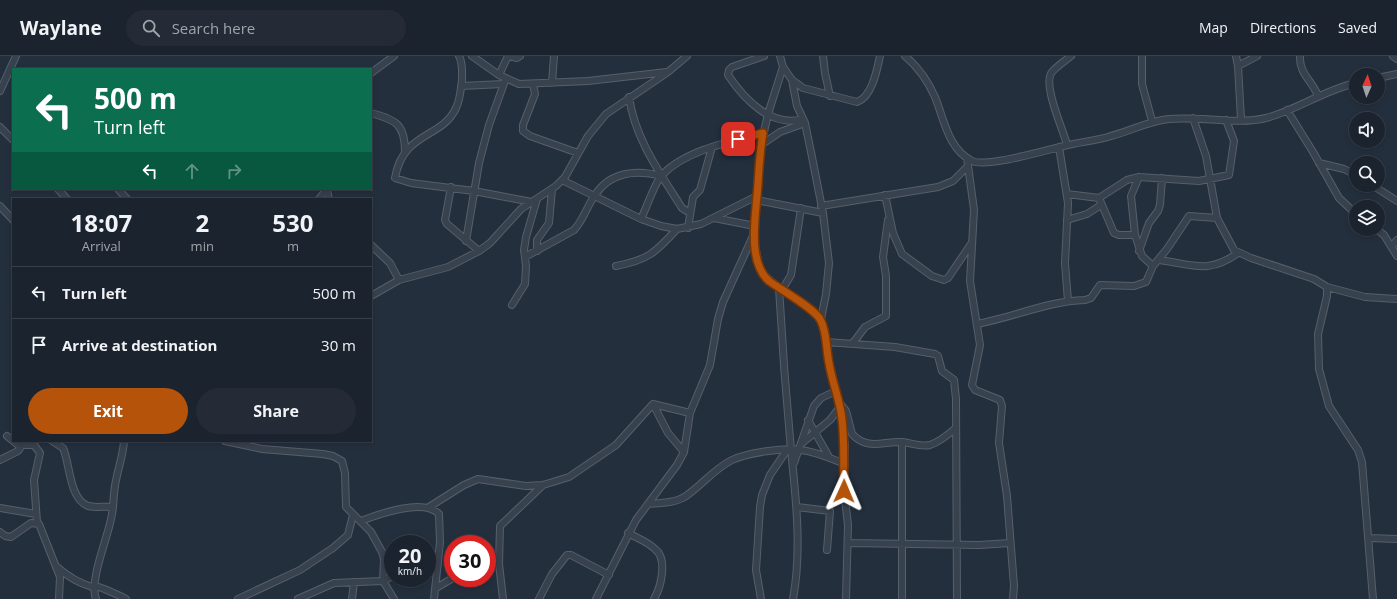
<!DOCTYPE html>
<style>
:root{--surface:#1b232e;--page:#242b36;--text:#f1f3f6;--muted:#a0a4aa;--line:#39404a;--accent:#b45309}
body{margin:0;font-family:"Open Sans",sans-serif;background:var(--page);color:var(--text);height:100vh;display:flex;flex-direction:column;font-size:15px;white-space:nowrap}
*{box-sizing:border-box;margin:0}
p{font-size:13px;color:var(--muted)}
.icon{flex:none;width:22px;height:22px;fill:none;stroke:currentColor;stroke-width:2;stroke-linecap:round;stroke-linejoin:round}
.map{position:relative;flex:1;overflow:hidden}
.panel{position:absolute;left:12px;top:142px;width:360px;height:244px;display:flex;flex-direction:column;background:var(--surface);border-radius:0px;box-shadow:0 2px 6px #0003,0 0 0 1px var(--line)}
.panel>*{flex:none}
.banner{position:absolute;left:12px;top:12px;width:360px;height:122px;border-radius:0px;box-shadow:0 2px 6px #0003,0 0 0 1px var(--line);background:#0b6e4f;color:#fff;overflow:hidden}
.needle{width:26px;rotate:3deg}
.fabs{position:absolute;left:1349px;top:12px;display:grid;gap:8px}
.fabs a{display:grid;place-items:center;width:36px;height:36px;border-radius:50%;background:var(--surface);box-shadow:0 2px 6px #0003,0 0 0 1px var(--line);font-size:20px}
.speed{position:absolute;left:384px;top:479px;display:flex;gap:8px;font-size:20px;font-weight:700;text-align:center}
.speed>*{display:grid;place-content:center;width:52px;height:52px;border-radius:50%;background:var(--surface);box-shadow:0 2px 6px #0003,0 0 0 1px var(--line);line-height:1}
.speed small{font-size:10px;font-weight:400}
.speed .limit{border:6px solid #d22;background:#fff;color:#111}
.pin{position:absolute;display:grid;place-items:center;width:34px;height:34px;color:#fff;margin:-17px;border-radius:8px;box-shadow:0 2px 6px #0006}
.me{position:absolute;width:44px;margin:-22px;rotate:1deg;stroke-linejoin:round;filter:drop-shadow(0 0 3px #0008)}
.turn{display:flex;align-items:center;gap:14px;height:84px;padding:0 16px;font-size:18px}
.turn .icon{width:52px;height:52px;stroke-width:2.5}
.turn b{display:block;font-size:28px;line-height:34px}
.lanes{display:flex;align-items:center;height:38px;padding:0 16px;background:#0003;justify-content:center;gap:20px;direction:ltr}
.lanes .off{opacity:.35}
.eta{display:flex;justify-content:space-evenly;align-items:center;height:68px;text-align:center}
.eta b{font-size:24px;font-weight:700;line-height:28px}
.cta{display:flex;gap:8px;margin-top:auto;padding:8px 16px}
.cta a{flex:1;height:46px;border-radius:24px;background:var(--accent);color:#fff;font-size:16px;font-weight:700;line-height:46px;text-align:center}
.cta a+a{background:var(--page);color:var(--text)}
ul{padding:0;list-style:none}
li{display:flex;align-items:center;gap:12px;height:52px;padding:0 16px;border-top:1px solid var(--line)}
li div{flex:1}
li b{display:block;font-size:15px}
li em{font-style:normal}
header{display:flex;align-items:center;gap:24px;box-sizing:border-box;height:56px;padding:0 20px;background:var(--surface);border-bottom:1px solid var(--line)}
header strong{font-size:19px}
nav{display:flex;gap:22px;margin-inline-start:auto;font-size:14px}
.search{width:280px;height:36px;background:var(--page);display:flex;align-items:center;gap:10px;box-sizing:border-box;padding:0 14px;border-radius:22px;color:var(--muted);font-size:15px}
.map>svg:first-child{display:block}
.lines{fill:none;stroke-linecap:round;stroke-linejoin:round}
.minor-casing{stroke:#565f6c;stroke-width:8}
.minor{stroke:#38414e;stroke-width:6}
.route-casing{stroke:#753606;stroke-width:10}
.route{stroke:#b45309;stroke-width:7}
</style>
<header>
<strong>Waylane</strong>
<div class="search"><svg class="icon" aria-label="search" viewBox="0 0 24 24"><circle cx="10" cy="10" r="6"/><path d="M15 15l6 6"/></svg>Search here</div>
<nav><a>Map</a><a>Directions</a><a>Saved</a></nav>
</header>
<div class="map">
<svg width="1397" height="543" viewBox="0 0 1397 543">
<rect width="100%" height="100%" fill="#242f3e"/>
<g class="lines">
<g class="minor-casing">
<path id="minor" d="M459,0c4,7 3,16 3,24 -1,9 -2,20 -6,28 -14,31 -53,23 -61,70l16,5 63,8 58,11
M472,0l27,19 20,9 69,-3 79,-9
M508,0l9,2 3,-2
M764,0l-32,11 -3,3 -1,5c16,24 43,53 75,44
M780,0l3,11 -15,47 -7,31 -8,91 6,29 5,10 15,13 36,25 6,6 3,9 5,36 13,54 3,28 -1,45 4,34 -2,74
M823,0l2,17 5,23
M905,0c13,11 23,25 30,41 9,22 13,52 37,64 14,7 75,-11 92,-15 15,-4 32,-5 47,-10 20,-5 37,-15 58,-17 30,-3 69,6 97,-1 31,-8 58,-28 90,-35
M1142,0v28l10,37
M1236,0l2,10 3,53
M1300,0c-1,18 12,24 18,40
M1393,0l4,3
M1238,10l19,-10
M783,11l9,13 11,8 54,14c15,-5 20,-32 23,-46
M371,17l23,-17
M499,19l9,-19
M1378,22l19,-4
M792,24l5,26 8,17 7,34 11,56 6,50 -3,31 -5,25
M552,27l2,-27
M533,28l2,10 -12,31v6l7,5 48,17
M461,30l42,-2
M0,35l16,-35
M629,41c6,42 31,76 53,111l8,5
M1287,54l26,42 26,46 17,16
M371,57c25,7 34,11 34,39
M1193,62l13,38 11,62 17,32 17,8 63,21 13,8v9l-9,38 1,35 10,37 29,44 4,12 11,137
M0,71l13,13
M761,89l19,-13 25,-9
M1067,89c-4,-16 -25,-61 -15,-73 5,-6 13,-11 19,-16
M1059,91l9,56 -3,60 3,38
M967,102l7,52 -4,71 10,64 -8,40 3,5 25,10 2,6 -3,37 8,53 7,90 -1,13
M1319,107l25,6 12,6
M1139,121l-8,19 4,39 7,21 11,10
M562,124l79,39 20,7 16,3 24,-5 56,-28
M1372,129l25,16
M451,131l-6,33 2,4 32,27
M58,133l9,10
M118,133l9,10
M327,134l2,9
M1067,138l32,4 15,35 5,2h16
M885,139l8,38 9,21 30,22 12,4 4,-2 23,-34
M1099,142l28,-18 12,-3 60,4 30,-6 5,-34 -8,-21
M319,143l8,-10
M756,144l67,13
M0,150l13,14
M821,150l117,-19 15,-6 14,-14
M714,162l41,8
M641,163c5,-10 14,-37 21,-44 24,-25 70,-34 101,-42
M1067,164l20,-6 14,-9
M688,172l5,-31 7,-7 12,-43
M1376,173l8,6 13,21
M466,185l13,-78 10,-38 17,-47
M371,189l19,18 9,17
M1392,190l5,-6
M537,195v-11l12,-17 3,-34
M1139,195l10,-28 9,-12 2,-6 2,-27
M525,201l49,-27c10,-11 13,-24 21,-35 15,-23 41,-26 66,-19
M1158,204c35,4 49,15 80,-7
M616,210c32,-6 39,-13 61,-37
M1327,231l38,10 32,2
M779,232c3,54 7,108 12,162 5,48 11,101 2,149
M782,234l9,-15 10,-67
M371,240l28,-16 49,-13 31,-16 11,-8 31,-34 35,-23 9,-9 23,-41 18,-22 62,-42 19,-16
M512,249l13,-21 1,-18 -2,-16 2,-13 11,-38
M977,268c37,-7 71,-23 108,-24l6,-2 9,-13 34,1 12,-4 7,-16 14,-17 22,-33 28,2
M826,286l69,5 40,7 3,2 4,15 12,9 2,19 1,200
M853,287l12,-16 21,-11v-40l-3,-19 5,-37
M839,346l7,9 6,23c16,17 31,7 50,8 9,1 19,5 28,3 10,-3 19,-11 26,-17
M653,348l15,29 16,19
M808,364l21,37
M7,380l11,9h16l6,8 -6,27 3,42
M52,385l11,7c7,15 6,51 25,58 8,2 16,0 24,1
M225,385l37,8 61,5 10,2 9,5 3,12 1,34 25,25 11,20 2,7 -1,22 11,18
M902,386v157
M801,388l29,-24 10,-13
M0,404l18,-9 4,-6
M794,407l20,-57 7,-8 15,-7
M648,448c12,-1 28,-1 38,-8 16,-11 28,-27 46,-36 15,-7 53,-13 69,-10 16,2 29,8 44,14
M429,451l35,-22 14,-6 48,7 17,-1 26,-8 47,-32 37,-41 37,9
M797,451l33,4 -3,39
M0,452l36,6
M361,465c18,-7 63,-23 78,-7l1,28 -6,57
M0,476l5,4 6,1 20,-14 8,1 21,53 -1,22
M628,477c9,5 20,9 27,16 13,10 6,38 -1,50
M1369,482l28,1
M848,487l131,2 31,-2
M487,506l12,2
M427,508h11
M57,511c10,9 22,16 35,20 6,2 0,-1 6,0 3,0 27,11 28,12
M436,532l17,-10
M96,543c-7,-18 11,-59 15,-80 3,-11 2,-22 4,-33 2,-15 8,-29 9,-45
M238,543l62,-29 33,-22 15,-13 5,-20
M298,543l36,-16 49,-2 10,-5
M352,543l2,-17
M503,543l-4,-35 1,-38 43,-41
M539,543l13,-25 15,-19h4l38,20
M596,543l40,-79 41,-55 7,-13 6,-39 20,-48 8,-46 5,-17 30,-66
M761,543l-5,-29 4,-63 2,-12 8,-20 17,-25"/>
</g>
<use href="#minor" class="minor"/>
</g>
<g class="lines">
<g class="route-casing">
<path id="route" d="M738,83l25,-6c-4,21 -4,42 -6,63 -2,24 -9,67 12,85 12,9 47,28 52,40 6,12 5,28 8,42 3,19 11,37 13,56 3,24 1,48 2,72"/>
</g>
<use href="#route" class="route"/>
</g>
</svg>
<div class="fabs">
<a><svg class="needle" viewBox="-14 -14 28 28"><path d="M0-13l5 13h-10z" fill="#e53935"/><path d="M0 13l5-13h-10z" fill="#a0a4aa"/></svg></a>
<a><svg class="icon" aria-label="sound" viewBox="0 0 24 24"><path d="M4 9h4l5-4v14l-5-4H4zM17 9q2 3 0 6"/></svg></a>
<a><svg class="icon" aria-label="search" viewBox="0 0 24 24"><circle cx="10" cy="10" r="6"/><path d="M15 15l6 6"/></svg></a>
<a><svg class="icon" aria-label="layers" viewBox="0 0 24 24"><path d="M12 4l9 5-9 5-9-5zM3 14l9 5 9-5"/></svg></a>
</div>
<div class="speed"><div>20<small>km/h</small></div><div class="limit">30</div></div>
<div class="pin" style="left:738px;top:83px;background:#d93025"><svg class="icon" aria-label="arrive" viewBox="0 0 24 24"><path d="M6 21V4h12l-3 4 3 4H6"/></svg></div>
<svg class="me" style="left:844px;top:435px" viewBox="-20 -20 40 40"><path d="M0-17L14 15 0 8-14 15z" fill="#b45309" stroke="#fff" stroke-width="4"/></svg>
<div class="banner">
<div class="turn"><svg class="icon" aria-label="left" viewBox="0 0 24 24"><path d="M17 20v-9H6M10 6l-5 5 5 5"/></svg><div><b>500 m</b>Turn left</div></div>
<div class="lanes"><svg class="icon" aria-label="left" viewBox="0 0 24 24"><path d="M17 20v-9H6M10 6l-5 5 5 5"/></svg><svg class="icon off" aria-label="ahead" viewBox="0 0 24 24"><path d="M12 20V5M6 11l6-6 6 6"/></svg><svg class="icon off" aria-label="right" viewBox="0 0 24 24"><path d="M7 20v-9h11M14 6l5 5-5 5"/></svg></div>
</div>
<section class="panel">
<div class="eta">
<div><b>18:07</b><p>Arrival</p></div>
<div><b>2</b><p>min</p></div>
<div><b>530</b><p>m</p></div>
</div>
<ul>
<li><svg class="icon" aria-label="left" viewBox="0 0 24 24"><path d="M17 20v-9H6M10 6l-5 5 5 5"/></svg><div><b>Turn left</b></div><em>500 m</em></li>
<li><svg class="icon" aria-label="arrive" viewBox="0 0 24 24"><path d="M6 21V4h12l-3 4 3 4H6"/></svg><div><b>Arrive at destination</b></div><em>30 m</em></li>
</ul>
<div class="cta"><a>Exit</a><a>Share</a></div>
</section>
</div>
